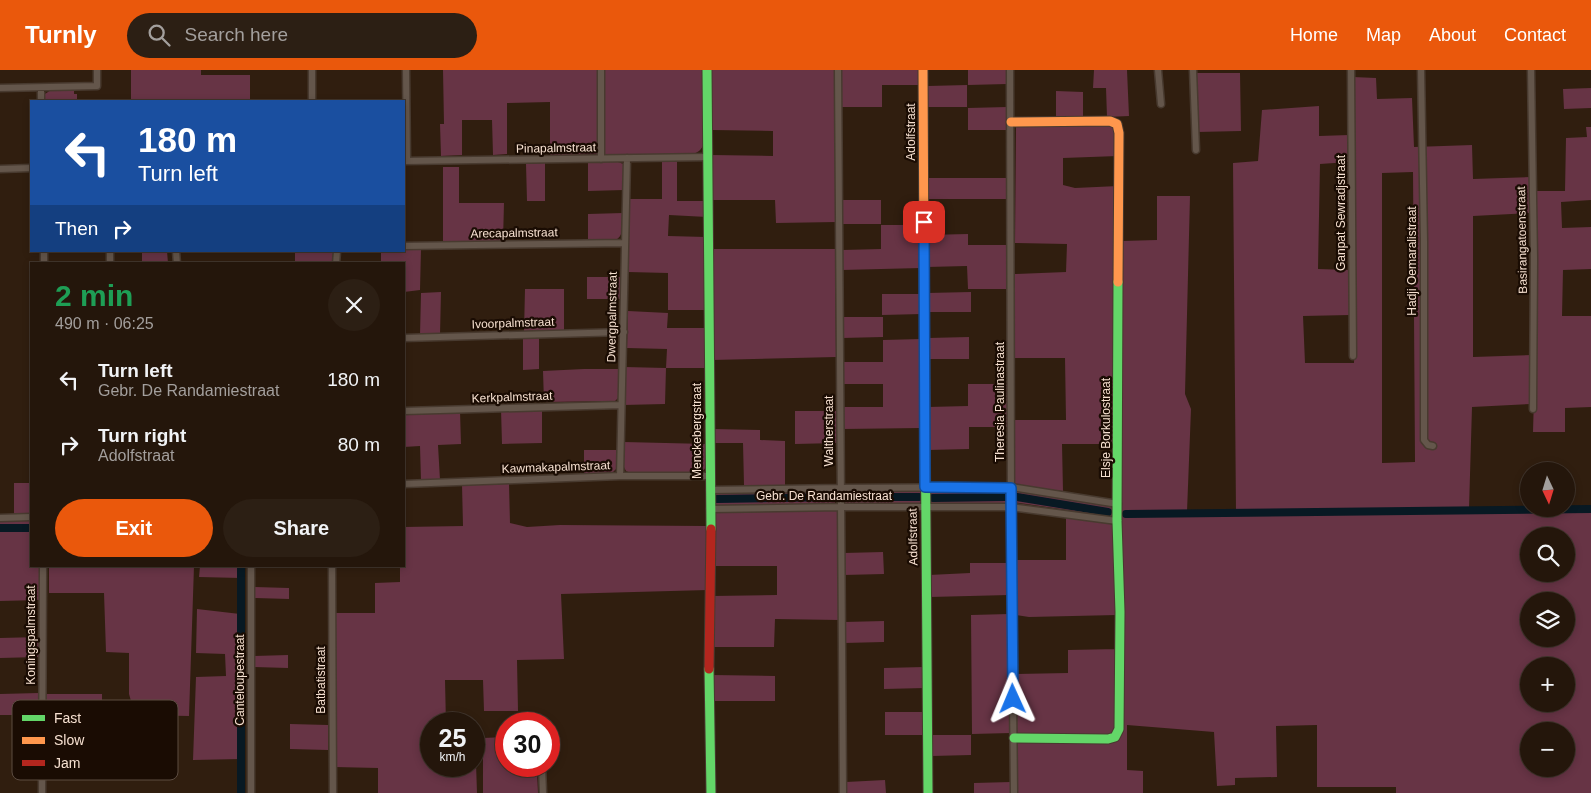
<!DOCTYPE html>
<meta charset="utf-8">
<style>
:root{--surface:#24160b;--page:#2c1f14;--text:#f1f3f6;--muted:#a39f9d;--line:#41352c;--accent:#ea580c}
body{margin:0;font-family:Arial,sans-serif;background:var(--page);color:var(--text);height:100vh;display:flex;flex-direction:column;font-size:19px;white-space:nowrap}
*{box-sizing:border-box;margin:0}
p{font-size:16px;color:var(--muted)}
.icon{flex:none;width:28px;height:28px;fill:none;stroke:currentColor;stroke-width:2;stroke-linecap:round;stroke-linejoin:round}
.map{position:relative;flex:1;overflow:hidden}
.side{position:absolute;left:30px;top:192px;width:375px;height:305px;display:flex;flex-direction:column;background:var(--surface);border-radius:0px;box-shadow:0 2px 8px #0003,0 0 0 1px var(--line)}
.side>*{flex:none}
.top-card{position:absolute;left:30px;top:30px;width:375px;height:152px;border-radius:0px;box-shadow:0 2px 8px #0003,0 0 0 1px var(--line);background:#1a4fa0;color:#fff;overflow:hidden}
.needle{width:32px;rotate:176deg}
.fabs{position:absolute;left:1520px;top:392px;display:grid;gap:10px}
.fabs a{display:grid;place-items:center;width:55px;height:55px;border-radius:50%;background:var(--surface);box-shadow:0 2px 8px #0003,0 0 0 1px var(--line);font-size:25px}
.speed{position:absolute;left:420px;top:642px;display:flex;gap:10px;font-size:25px;font-weight:700;text-align:center}
.speed>*{display:grid;place-content:center;width:65px;height:65px;border-radius:50%;background:var(--surface);box-shadow:0 2px 8px #0003,0 0 0 1px var(--line);line-height:1}
.speed small{font-size:12px;font-weight:400}
.speed .limit{border:8px solid #d22;background:#fff;color:#111}
.pin{position:absolute;display:grid;place-items:center;width:42px;height:42px;color:#fff;margin:-21px;border-radius:10px;box-shadow:0 2px 8px #0006}
.me{position:absolute;width:55px;margin:-28px;rotate:359deg;stroke-linejoin:round;filter:drop-shadow(0 0 4px #0008)}
.turn{display:flex;align-items:center;gap:18px;height:105px;padding:0 25px;font-size:22px}
.turn .icon{width:65px;height:65px;stroke-width:2.5}
.turn b{display:block;font-size:35px;line-height:42px}
.then{display:flex;align-items:center;height:48px;padding:0 25px;background:#0003;gap:10px;font-size:19px}
.round{display:grid;place-items:center;flex:none;width:52px;height:52px;border-radius:26px;background:var(--page)}
.overview{display:flex;align-items:center;justify-content:space-between;height:85px;padding:0 25px}
h1{font-size:30px;font-weight:700;line-height:38px;color:#1e9e55}
.action{display:flex;gap:10px;margin-top:auto;padding:10px 25px}
.action a{flex:1;height:58px;border-radius:30px;background:var(--accent);color:#fff;font-size:20px;font-weight:700;line-height:58px;text-align:center}
.action a+a{background:var(--page);color:var(--text)}
ul{padding:0;list-style:none}
li{display:flex;align-items:center;gap:15px;height:65px;padding:0 25px}
li div{flex:1}
li b{display:block;font-size:19px}
li em{font-style:normal}
header{display:flex;align-items:center;gap:30px;box-sizing:border-box;height:70px;padding:0 25px;background:var(--accent);color:#fff}
header strong{font-size:24px}
nav{display:flex;gap:28px;margin-inline-start:auto;font-size:18px}
.search{width:350px;height:45px;background:var(--page);display:flex;align-items:center;gap:12px;box-sizing:border-box;padding:0 18px;border-radius:28px;color:var(--muted);font-size:19px}
.map>svg:first-child{display:block}
.green{fill:#673445;fill-rule:evenodd}
.lines{fill:none;stroke-linecap:round;stroke-linejoin:round}
.canal{stroke:#081923;stroke-width:8}
.street-casing{stroke:#483a2f;stroke-width:9}
.fast-casing{stroke:#483a2f;stroke-width:11}
.slow-casing{stroke:#483a2f;stroke-width:11}
.jam-casing{stroke:#483a2f;stroke-width:11}
.street{stroke:#64564b;stroke-width:6}
.fast{stroke:#63d668;stroke-width:9}
.slow{stroke:#ff974d;stroke-width:9}
.jam{stroke:#b3261e;stroke-width:9}
.route-casing{stroke:#114b97;stroke-width:12}
.route{stroke:#1a73e8;stroke-width:9}
.labels{text-anchor:middle;dominant-baseline:central;stroke-width:4.5;stroke-linejoin:round;paint-order:stroke}
.street-label{font-size:12px;fill:#f7e1d1;stroke:#1a0c03}
.key{fill:#1a0c03;stroke:#5c4c41;stroke-width:1}
.key-label{font-size:14px;fill:#f7e1d1}
</style>
<header>
<strong>Turnly</strong>
<div class="search"><svg class="icon" aria-label="search" viewBox="0 0 24 24"><circle cx="10" cy="10" r="6"/><path d="M15 15l6 6"/></svg>Search here</div>
<nav><a>Home</a><a>Map</a><a>About</a><a>Contact</a></nav>
</header>
<div class="map">
<svg width="1591" height="723" viewBox="0 0 1591 723">
<rect width="100%" height="100%" fill="#301e0f"/>
<path class="green" d="M131,0h70v5h49v26h-119z
M443,0h156v84l-49,1v-53l-43,1v51l-14,1 -1,-35h-30v35l-21,1 -1,-32h4z
M603,0h101l1,72c-3,7 -6,10 -12,12h-90z
M710,0h125l2,152 -61,1 -1,-23h-63l-1,-45 62,1v-25l-61,-1z
M841,0h79v15h-38v22h-40z
M968,0h39v14l-39,1z
M1094,0h33l2,46 -22,1 -1,-29h-13z
M1195,3h45l1,58 -44,1z
M1353,7l23,1 1,21 35,-1 2,49 58,-2 1,34 57,-2v36l-57,3v141l59,-2 -1,49 -59,3 -3,102h122v284h-195v-6h-79v-62l-41,1 1,51 -42,1v7l-18,1 -3,-54 -87,-7v45l16,1v22h-126v-53l99,-1 6,-498 35,-1v-44h33l-5,198 6,15 -4,103h49l-3,-349 25,-2 4,-51 57,-4v30l30,-1v27l-29,2 -2,105 32,1v45l-47,1 2,47h49l2,-140zM1413,102l2,290 -33,1v-290zM1529,466h37v38h-37zM1529,531h37v38h-37zM1529,596h37v38h-37zM1529,661h37v38h-37z
M967,15v22h-39v-21z
M1591,18v20l-27,1 -1,-20z
M59,19h15v5h3v7h-32v-7l6,-4z
M1056,21l27,1v26l-27,1z
M1007,37v23h-39v-22z
M1101,52l15,4 2,30 -55,2v27l12,3 43,-2 -3,258h-53l1,47 -49,-6v-65h52l-1,-62h-50v-84l51,-2 1,-28 -52,-1 1,-118z
M1586,57h5v73l-30,2 1,26 29,-1v42l-28,1 -1,46h29v91l-26,1v24h-32l3,-107 -1,-134h30l1,-53 21,-1z
M662,91h15v40h29l1,16 -38,-2 -1,21 38,1 1,73h-39v-37l-40,-1 1,-73h33z
M588,92c11,0 26,-3 35,2l1,26 -36,1z
M545,93v38h-18l-1,-37z
M443,97h16v36h45l-1,38 -60,1z
M927,108h80v21h-80z
M841,130h40v24h-40z
M623,143c0,10 2,21 -7,27l-28,1v-27z
M881,155h40v43l-79,2v-20l39,-1z
M968,164v11h40v44h-40l-1,-23 -40,1 -1,-32z
M421,179l-1,41 -16,2v-28h-23v-13z
M712,179h124l-1,11 1,97 -124,3z
M142,181h25l1,12 -26,1z
M295,181l35,1 3,1 1,11h-39z
M587,207h35v22h-35z
M525,219h39v41l-40,1z
M441,222l-1,43h-20l1,-42z
M971,222v20h-44v-19z
M882,224h40v20l-40,1z
M628,241l40,2 -1,15h39v40h-40l-1,36 -42,1 2,-38 41,1 1,-19 -40,-1z
M842,247h41v20l-41,1z
M969,267v22h-40l-1,-21z
M523,268h16v31l-16,1z
M921,269v89l-78,1v-22h40v-23h-39v-22h39v-22z
M584,299h37l-1,27 -5,5 -71,1 -1,-31z
M968,314h40v43h-39v22l-41,1v-43l40,-1z
M501,339h41v34l-40,1z
M460,341l1,33 -23,1 2,35 -19,1 -1,-35 -16,1v-33z
M795,341h42v32l-42,1z
M713,359l47,1v10l25,1v44h-41l-1,-42h-30z
M624,372l83,2c0,10 3,24 -7,29h-69l-5,-2 -3,-6z
M584,380h33l-1,19 -5,5h-27z
M14,413h17v32h-17z
M509,414l1,39 17,4 33,-2 146,1 2,64 -147,4 3,65 -47,1 1,51h-34l-1,-31h-38l1,44h-15v42h43v-3h2l1,30h-99v-25l-43,-1 -1,-85 2,-69h39v-30l25,-1v-16h4v-39l59,-1 -1,-41z
M853,420l65,1 4,2v8l-3,3 -73,-1 -3,-1 1,-9z
M932,420l3,1 71,1 2,3 -2,8h-77v-11z
M1015,420l101,16 -1,11 -102,-15z
M834,421l3,2 -2,10 -4,2 -114,1 -3,-1 -2,-9 4,-3z
M833,440l4,1 2,3v106l-64,-1 -1,28h-62l1,-51 64,-1v-29h-65v-52l4,-2z
M1066,447l49,7 2,91 -88,2 -13,-2 -2,-55h52z
M0,451h31v45h9v34l-40,1z
M883,482l1,22 -41,1 1,-22z
M970,493h39v32l-79,2 -1,-22 41,-2z
M49,496h145l-5,150 -54,-1 -6,-21v-41l-23,-1 -2,-59h-55z
M200,496h41v12l-42,-1z
M255,517l34,1v11l-34,-1z
M197,539l43,5v145l-47,1 3,-83 30,-1 -1,-22 -29,-1z
M1009,544l2,119 -39,1 -1,-119z
M884,551v21l-40,1v-21z
M39,567v20l-39,1v-20z
M1118,579v72l-5,14h-95l-2,-4v-57l52,-1v-23z
M288,585v13l-34,-1v-11z
M924,597l1,21 -41,1v-21z
M712,605l63,1v25h-64z
M39,623v22h-39v-21z
M46,624h56v21h-57z
M885,642h39l1,23h-40z
M290,654l38,1v25l-38,-1z
M931,665h40v20l-39,1z
M506,667v29h27l4,5 1,22h-55v-55z
M885,710l1,13h-40v-11z
M1011,712v11h-37v-10z"/>
<g class="lines">
<path class="canal" d="M853,427h66
M1017,427l91,15
M933,428l72,-1
M717,429l114,-2
M1126,444l465,-5
M0,458h30
M241,496v227"/>
<g class="street-casing">
<path id="street" d="M312,0v31
M406,0l1,91
M601,0v89
M838,0l5,723
M1010,0l1,437 3,286
M1158,0l3,34
M1193,0l3,80
M1351,0l2,286
M1421,0l3,171v199l4,5 5,1
M1531,0l3,189 -1,150
M0,18l97,-2v-16
M41,18v13
M404,91l304,-4
M0,99l31,-1
M404,176l221,-3
M44,181v13
M110,181v13
M176,181l1,13
M336,194l1,-13
M404,268l220,-6
M404,341l217,-6
M620,406l7,-318
M404,414l216,-8h90
M710,420l131,-2 170,-1 107,17
M710,439l131,-2h170l106,14
M0,448l31,-1
M332,496l1,227
M542,696l1,27
M42,723l1,-227
M251,723v-227"/>
</g>
<g class="fast-casing">
<path id="fast" d="M707,0l4,459
M924,195l4,528
M709,599l2,124
M1014,668l94,1 7,-2 4,-8 1,-117 -3,-91 1,-239"/>
</g>
<g class="slow-casing">
<path id="slow" d="M923,0l1,195
M1011,52l99,-1 7,3 2,9 -1,149"/>
</g>
<g class="jam-casing">
<path id="jam" d="M709,599l2,-140"/>
</g>
<use href="#street" class="street"/>
<use href="#fast" class="fast"/>
<use href="#slow" class="slow"/>
<use href="#jam" class="jam"/>
</g>
<g class="lines">
<g class="route-casing">
<path id="route" d="M924,152l1,265 86,1 2,211"/>
</g>
<use href="#route" class="route"/>
</g>
<g class="labels">
<g class="street-label">
<text transform="translate(911 62) rotate(-90)">Adolfstraat</text>
<text transform="translate(556 78) rotate(-1)">Pinapalmstraat</text>
<text transform="translate(1341 143) rotate(-90)">Ganpat Sewradjstraat</text>
<text transform="translate(514 163) rotate(-1)">Arecapalmstraat</text>
<text transform="translate(1522 170) rotate(-91)">Basirangatoenstraat</text>
<text transform="translate(1412 191) rotate(-90)">Hadji Oemaralistraat</text>
<text transform="translate(612 247) rotate(-89)">Dwergpalmstraat</text>
<text transform="translate(513 253) rotate(-2)">Ivoorpalmstraat</text>
<text transform="translate(512 327) rotate(-2)">Kerkpalmstraat</text>
<text transform="translate(1000 332) rotate(-90)">Theresia Paulinastraat</text>
<text transform="translate(1106 358) rotate(-90)">Elsje Borkulostraat</text>
<text transform="translate(697 361) rotate(-90)">Menckebergstraat</text>
<text transform="translate(829 361) rotate(-90)">Waltherstraat</text>
<text transform="translate(556 397) rotate(-2)">Kawmakapalmstraat</text>
<text x="824" y="426">Gebr. De Randamiestraat</text>
<text transform="translate(913 467) rotate(-91)">Adolfstraat</text>
<text transform="translate(31 565) rotate(-90)">Koningspalmstraat</text>
<text transform="translate(240 610) rotate(-90)">Canteloupestraat</text>
<text transform="translate(321 610) rotate(-90)">Batbatistraat</text>
</g>
</g>
<rect x="12" y="630" width="166" height="80" rx="8" class="key"/>
<rect x="22" y="645" width="23" height="6" fill="#63d668"/>
<rect x="22" y="667" width="23" height="7" fill="#ff974d"/>
<rect x="22" y="690" width="23" height="6" fill="#b3261e"/>
<g class="key-label">
<text x="54" y="653">Fast</text>
<text x="54" y="675">Slow</text>
<text x="54" y="698">Jam</text>
</g>
</svg>
<div class="fabs">
<a><svg class="needle" viewBox="-14 -14 28 28"><path d="M0-13l5 13h-10z" fill="#e53935"/><path d="M0 13l5-13h-10z" fill="#a39f9d"/></svg></a>
<a><svg class="icon" aria-label="search" viewBox="0 0 24 24"><circle cx="10" cy="10" r="6"/><path d="M15 15l6 6"/></svg></a>
<a><svg class="icon" aria-label="layers" viewBox="0 0 24 24"><path d="M12 4l9 5-9 5-9-5zM3 14l9 5 9-5"/></svg></a>
<a>+</a>
<a>−</a>
</div>
<div class="speed"><div>25<small>km/h</small></div><div class="limit">30</div></div>
<div class="pin" style="left:924px;top:152px;background:#d93025"><svg class="icon" aria-label="arrive" viewBox="0 0 24 24"><path d="M6 21V4h12l-3 4 3 4H6"/></svg></div>
<svg class="me" style="left:1013px;top:629px" viewBox="-20 -20 40 40"><path d="M0-17L14 15 0 8-14 15z" fill="#1a73e8" stroke="#fff" stroke-width="4"/></svg>
<div class="top-card">
<div class="turn"><svg class="icon" aria-label="left" viewBox="0 0 24 24"><path d="M17 20v-9H6M10 6l-5 5 5 5"/></svg><div><b>180 m</b>Turn left</div></div>
<div class="then">Then<svg class="icon" aria-label="right" viewBox="0 0 24 24"><path d="M7 20v-9h11M14 6l5 5-5 5"/></svg></div>
</div>
<section class="side">
<div class="overview"><div><h1>2 min</h1><p>490 m · 06:25</p></div><a class="round"><svg class="icon" aria-label="close" viewBox="0 0 24 24"><path d="M6 6l12 12M18 6L6 18"/></svg></a></div>
<ul>
<li><svg class="icon" aria-label="left" viewBox="0 0 24 24"><path d="M17 20v-9H6M10 6l-5 5 5 5"/></svg><div><b>Turn left</b><p>Gebr. De Randamiestraat</p></div><em>180 m</em></li>
<li><svg class="icon" aria-label="right" viewBox="0 0 24 24"><path d="M7 20v-9h11M14 6l5 5-5 5"/></svg><div><b>Turn right</b><p>Adolfstraat</p></div><em>80 m</em></li>
</ul>
<div class="action"><a>Exit</a><a>Share</a></div>
</section>
</div>
